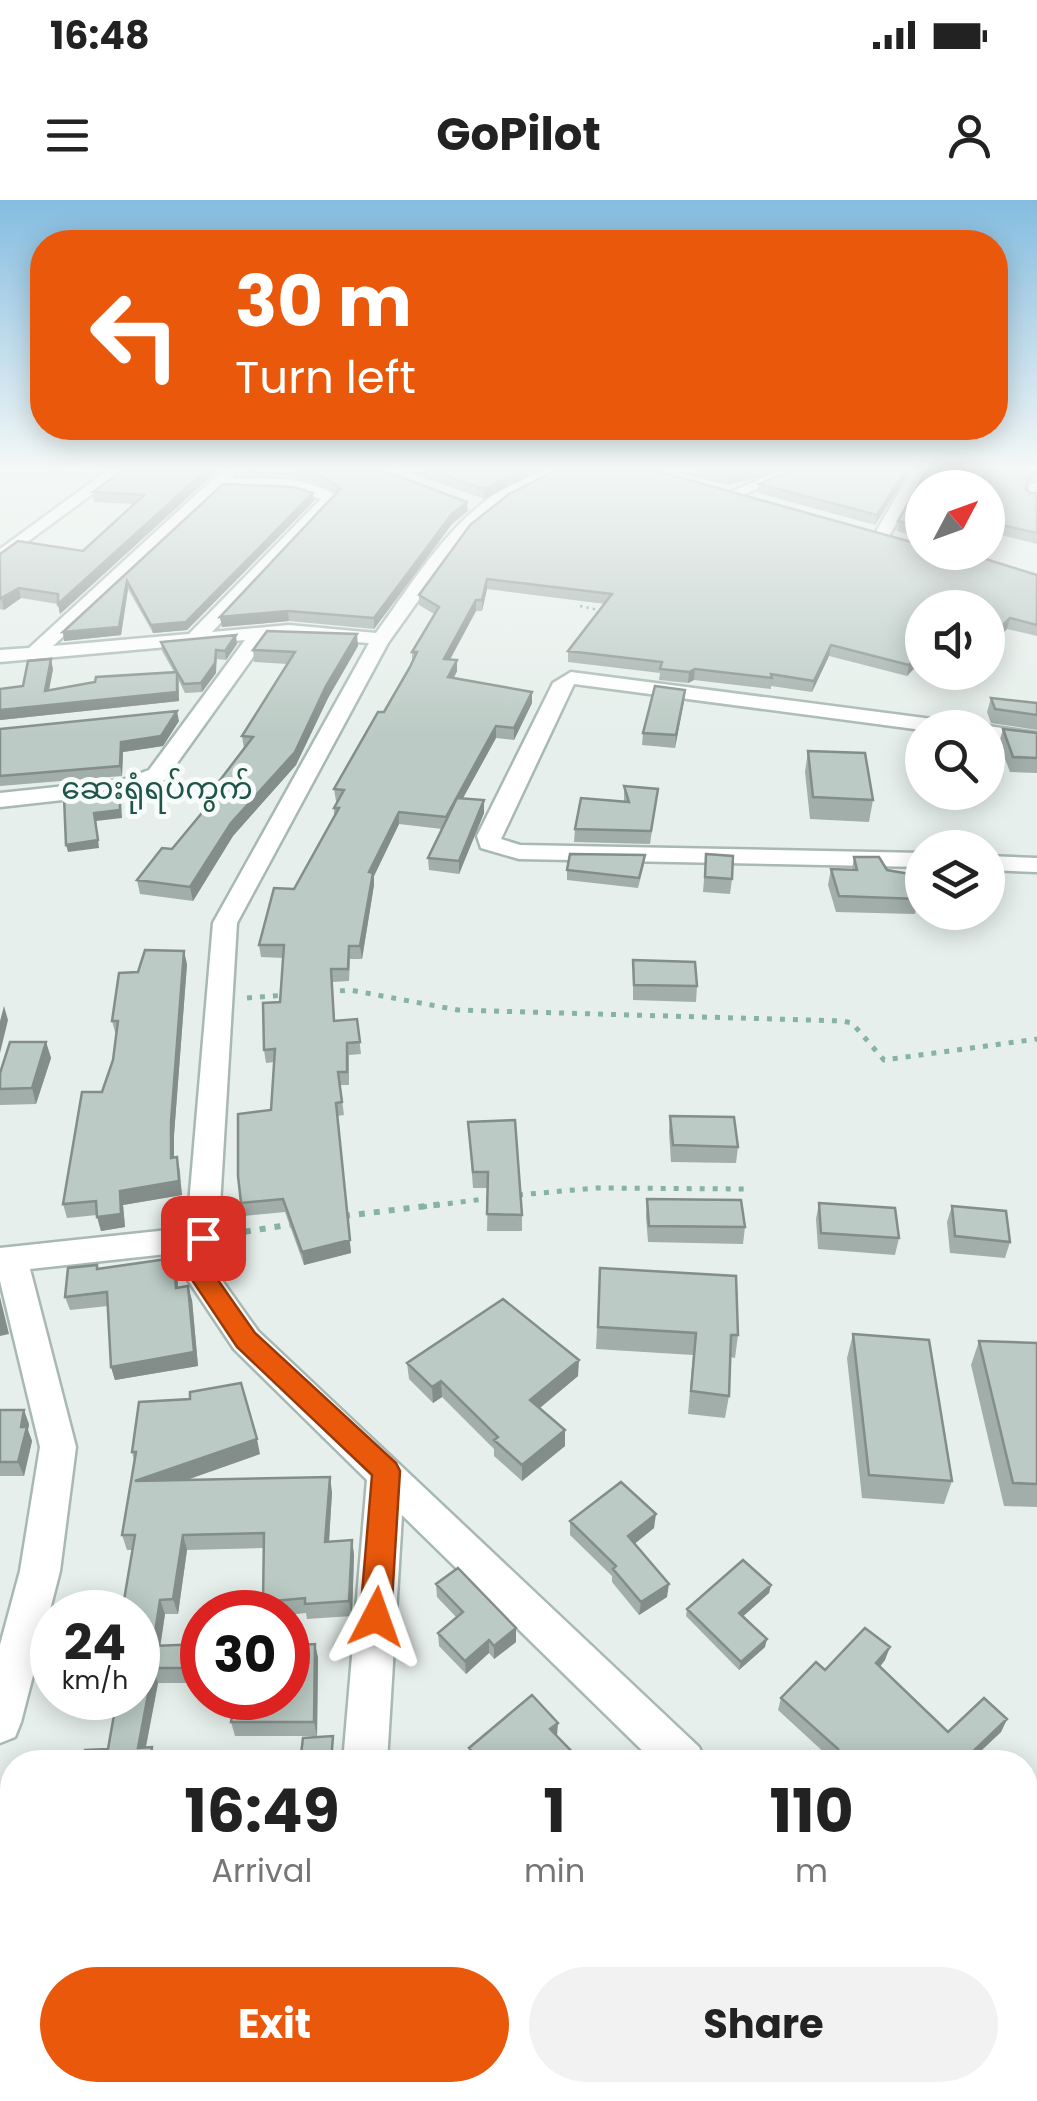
<!DOCTYPE html>
<meta charset="utf-8">
<style>
:root{--surface:#fff;--page:#f2f2f2;--text:#222;--muted:#767676;--accent:#ea580c}
body{margin:0;font-family:Poppins,"Noto Sans Myanmar",sans-serif;background:var(--page);color:var(--text);height:100vh;display:flex;flex-direction:column;font-size:38px;white-space:nowrap}
*{box-sizing:border-box;margin:0}
p{font-size:32px;color:var(--muted)}
.icon{flex:none;width:55px;height:55px;fill:none;stroke:currentColor;stroke-width:2;stroke-linecap:round;stroke-linejoin:round}
.map{position:relative;flex:1;overflow:hidden}
.drawer{position:absolute;left:0px;top:1550px;width:1038px;height:352px;display:flex;flex-direction:column;background:var(--surface);border-radius:40px 40px 0 0;box-shadow:0 5px 25px #0003}
.drawer>*{flex:none}
.banner{position:absolute;left:30px;top:30px;width:978px;height:210px;border-radius:40px;box-shadow:0 5px 25px #0003;background:#ea580c;color:#fff;overflow:hidden}
.needle{width:65px;rotate:49deg}
.fabs{position:absolute;left:905px;top:270px;display:grid;gap:20px}
.fabs a{display:grid;place-items:center;width:100px;height:100px;border-radius:50%;background:var(--surface);box-shadow:0 5px 25px #0003;font-size:50px}
.speed{position:absolute;left:30px;top:1390px;display:flex;gap:20px;font-size:50px;font-weight:700;text-align:center}
.speed>*{display:grid;place-content:center;width:130px;height:130px;border-radius:50%;background:var(--surface);box-shadow:0 5px 25px #0003;line-height:1}
.speed small{font-size:25px;font-weight:400}
.speed .limit{border:15px solid #d22;background:#fff;color:#111}
.pin{position:absolute;display:grid;place-items:center;width:85px;height:85px;color:#fff;margin:-42px;border-radius:20px;box-shadow:0 5px 15px #0006}
.me{position:absolute;width:110px;margin:-55px;rotate:4deg;stroke-linejoin:round;filter:drop-shadow(0 0 8px #0008)}
.turn{display:flex;align-items:center;gap:35px;height:210px;padding:0 40px;font-size:45px}
.turn .icon{width:130px;height:130px;stroke-width:2.5}
.turn b{display:block;font-size:70px;line-height:85px}
.eta{display:flex;justify-content:space-evenly;align-items:center;height:170px;text-align:center}
.eta b{font-size:60px;font-weight:700;line-height:70px}
.cta{display:flex;gap:20px;margin-top:auto;padding:20px 40px}
.cta a{flex:1;height:115px;border-radius:60px;background:var(--accent);color:#fff;font-size:40px;font-weight:700;line-height:115px;text-align:center}
.cta a+a{background:var(--page);color:var(--text)}
.status{display:flex;justify-content:space-between;align-items:center;height:70px;padding:0 50px;background:var(--surface);direction:ltr}
.status svg{height:28px;fill:currentColor}
header{display:flex;justify-content:space-between;align-items:center;height:130px;padding:0 40px;background:var(--surface);font-size:45px;font-weight:700}
.map>svg:first-child{display:block}
.lines{fill:none;stroke-linecap:round;stroke-linejoin:round}
.minor-casing{stroke:#a8b8b2;stroke-width:5}
.path-far2{stroke:#86b3a5;stroke-width:2.5;stroke-dasharray:2.5 4;stroke-linecap:butt}
.path-far1{stroke:#86b3a5;stroke-width:5;stroke-dasharray:5 8;stroke-linecap:butt}
.path{stroke:#86b3a5;stroke-width:6;stroke-dasharray:6 9;stroke-linecap:butt}
.minor{fill:#fff;fill-rule:evenodd}
.wall{fill:#a1aea9}
.shaded-wall{fill:#838d89}
.building{fill:#bbcac4;stroke:#838d89;stroke-width:2.5}
.route{fill:#ea580c;stroke:#983908;stroke-width:2.5}
.labels{text-anchor:middle;dominant-baseline:central;stroke-width:10;stroke-linejoin:round;paint-order:stroke}
.far-quarter-label{font-size:30px;fill:#1f5548;stroke:#f7fbf9}
</style>
<div class="status"><b>16:48</b><svg viewBox="0 0 49 12"><path d="M0 12V9h3v3zM5 12V6h3v6zM10 12V3h3v9zM15 12V0h3v12zM26 1h20v11H26zM47 4h2v5h-2z"/></svg></div>
<header><svg class="icon" aria-label="menu" viewBox="0 0 24 24"><path d="M4 6h16M4 12h16M4 18h16"/></svg>GoPilot<svg class="icon" aria-label="person" viewBox="0 0 24 24"><circle cx="12" cy="8" r="4"/><path d="M4 21q1-7 8-7t8 7"/></svg></header>
<div class="map">
<svg width="1037" height="1901" viewBox="0 0 1037 1901">
<rect width="100%" height="100%" fill="#e6efeb"/>
<g class="lines">
<g class="minor-casing">
<path id="minor" d="M108,270h17l-125,92v-13z
M223,270h13l-4,8c32,1 81,-3 106,20l-126,134 77,-7 87,8c49,-67 103,-164 197,-163l-66,30 -40,32 -79,111 -151,280 -21,349 42,59 441,416 7,15h-52l-252,-247 -15,247h-44l24,-282 -133,-131 -50,-75 1,-22 -155,17 46,178 -16,124 -39,151 -6,15 -15,6v-98l20,-74 20,-124 -40,-166v-33l187,-20 26,-305 156,-280 -80,-6 -23,2 -101,141 -40,13 -125,14v-14l122,-13 27,-10 96,-130 -245,22v-12l29,-2zM223,287l72,4 26,8 -132,135 -136,12z
M783,270h20l-67,28 -13,-3z
M912,270h14l-38,68h-12l-2,-3z
M973,270h15l-12,16h-10l-3,-3z
M1037,281v19l-9,-1 1,-13z
M571,472l384,50 10,6 -43,2 -348,-46 -73,155 19,6 402,8v14l-403,-8 -38,-11 -4,-12 76,-153z
M988,526l49,7v12l-49,-7v-10h-7z
M988,656l49,2v14l-49,-2z
M1025,1867l12,5v29h-39l-4,-11h31z
M317,1890h50v11h-52z"/>
</g>
<path class="path-far2" d="M580,406l23,5"/>
<path class="path-far1" d="M327,792l23,-2 108,20 384,11 10,2 32,37 153,-21
M247,798l39,-3
M518,995l78,-7 153,1
M422,1007l70,-9"/>
<path class="path" d="M344,1016l99,-12
M230,1034l64,-10"/>
<use href="#minor" class="minor"/>
</g>
<path class="wall" d="M123,270h95l-158,144 -2,-10 -37,-6 -17,12 -4,-1v-55l83,-3 51,-47 -40,-2 -1,-10z
M237,270h145l86,41 -16,13 -78,105 -85,-8 -67,6 -2,-10 116,-123 -20,-12 -28,-6 -50,-2z
M401,270h146l-10,2 -53,27z
M557,270l365,75 115,30v61l-30,-7 -19,19v-40h-66v52l-15,16 -78,-20 -17,36 -41,-6v3l-77,-9 -6,3 -29,-3 1,-7 -92,-11v-11l37,-47 -118,-15 -5,22h-6l-26,49 7,11 -3,7 78,25 -18,37 -18,-2 -33,60 21,15 -25,61 -30,-4 -1,-12 14,-29 -43,-5 -25,52v9l-12,74h-12l-1,22 -17,1 3,39 22,-2 4,35 -12,1v30h-9l4,30 -7,1 14,137 -47,12 -19,-53 -41,4 -6,-40 33,-66 3,-48 -8,1 -2,-13 16,-48 3,-44 -22,-1 -2,-12 35,-56 40,-73v-8l3,-7h-1l-2,-12 50,-77 28,-50v-10l22,-38 -15,-9v-10z
M663,270h125l-61,15z
M792,270h118l-35,55 -117,-32 1,-9z
M927,270h43l-6,7 4,3 60,3 -2,6 4,4h7v51l-49,-12v-44h-66v50l-25,-7 1,-10z
M223,284l91,17 -127,129 -34,3 -25,-44 -7,46 -57,6 -1,-9z
M161,442l76,2 -11,16 -9,-1 -1,14 -14,19 -17,1 -6,-12v20l-179,19 23,-34 30,-17 -4,21 125,-18 -12,-21z
M358,446l-30,52 -32,67 -63,71 -40,65 -53,-7 -3,-14 35,-31 46,-56 -1,-9 27,-35 -2,-13 46,-72 -34,-2 -1,-12z
M685,490l-10,58 -33,-3 1,-12z
M991,498l46,5v27l-46,-7 -4,-11z
M179,521l-16,25 -40,6 -1,24 -122,10v-57z
M1003,529l34,4v40l-27,-1 -11,-29z
M808,551l65,49 -4,22 -59,-3 -5,-47z
M624,586l34,3 -8,55 -76,-2 1,-13 49,-28z
M706,654l26,25 -2,15 -27,-2z
M645,655l-1,10 -6,23 -71,-8v-10z
M854,657l33,13 31,29 -3,15 -79,-2 -8,-27 3,-16 21,1z
M633,760l64,26 -1,16 -63,-2z
M187,764l-13,171v23l3,-1 3,14 2,24 -59,10 2,22 -24,4 -4,-16 -30,3 -4,-14 50,-144 3,-25 -4,-14 26,-49z
M46,842l5,16 -15,46 -36,1v-32z
M670,916l68,31 -2,16 -65,-1 -2,-30z
M468,922l54,93v16h-35l1,-43h-15z
M647,999l98,28 -2,17 -95,-2 -2,-26z
M819,1003l80,35 -4,17 -77,-6 -2,-30z
M952,1006l58,36 -5,16 -55,-5 -3,-31z
M97,1065l1,4 79,3 1,16 14,12 6,66 -83,14 -4,-13 -3,-61 -38,4 -5,-13z
M600,1068l138,67 -3,23 -5,-1 -1,39 -4,22 -37,-4 5,-59 -97,-6z
M853,1134l99,147 -8,23 -82,-6 -15,-140z
M979,1141l58,2v164l-33,-1 -33,-141z
M407,1163l171,13 -38,32 25,22v16l-43,35 -28,-25v-7l-52,-52 -9,6 -24,-24z
M0,1210l29,14 -1,6 4,11 -8,35h-24z
M132,1252l128,2 -73,26 145,12 -3,50 23,-2 2,15 -2,61 -45,3 -1,-6 -18,2v-3h-23l-2,-10 1,-54 -77,2 -9,64h-13l-5,32 42,-2v39h-44l-12,64h6l5,15h-74l25,-13 30,-51 -6,-148h-5l-5,-15 12,-75z
M570,1321l84,7 -20,16 33,53 -28,18 -27,-33v-6l-42,-41z
M436,1384l80,44v14l-22,17 -5,-6 -23,21 -27,-28 -1,-13 19,-15 -20,-21z
M771,1385l-2,8 -26,23 22,31 -26,23 -53,-54 1,-7z
M315,1444l3,14 -1,78h-82l-4,-14z
M885,1460l-5,7 68,65 59,-13 -6,13 -32,30h-142l2,-5 -51,-47 3,-12 44,-28z
M557,1536l25,26h-111l-2,-1v-13z
M12,1857v33h60l-60,4 -5,-5z"/>
<path class="shaded-wall" d="M206,270h12l-158,144 -2,-10z
M523,270h24l-10,2 -53,27v-10z
M752,270h36l-61,15 1,-9z
M905,270h5l-35,55 2,-10z
M1037,270v8l-10,5 2,-9z
M313,293l1,8 -127,129 -34,3 -2,-8z
M467,302l1,9 -16,13 -78,105v-11l78,-104z
M487,379v10l-5,22v-11z
M127,381l1,8 -7,46 -57,6 -1,-9z
M19,388l2,10 -17,12 -2,-10z
M476,400v11l-32,59v-11z
M288,411l1,10 -67,6 -2,-10z
M1010,418l-3,11 -19,19v-8z
M357,434l1,12 -30,52 -32,67 -63,71 -40,65 -3,-14 41,-64 95,-137z
M236,435l1,9 -11,16 -1,-9z
M831,445l-2,11 -17,36 2,-11z
M216,450v23l-14,19 -1,-9z
M922,452v8l-15,16 2,-11z
M51,459l2,10 -6,31 -2,-9z
M457,460v11l-9,17v-11z
M695,469l-1,11 -6,3 1,-11z
M177,472l2,29 -179,19v-10z
M685,490l-1,12 -9,46 1,-13z
M532,492v11l-18,37v-12z
M177,511l2,10 -16,25 -40,6 -1,24 -2,-10 1,-24z
M496,526v12l-50,91v-12z
M120,590l2,28 -26,3 3,27 -31,4 -2,-7 28,-32z
M484,600v13l-25,61v-13z
M399,612v12l-25,52v9l-12,74 -2,-13 9,-74z
M184,751l3,13 -13,171v37l-3,-14v-36z
M4,806l4,14 -8,33v-32z
M46,842l5,16 -15,46 -4,-16z
M336,903l15,150 -47,12 -2,-13z
M177,957l5,38 -59,10 2,22 -24,4 -4,-14 23,-26z
M174,1058l3,14 2,30 -3,-14z
M188,1086l4,14 6,66 -83,14 -4,-13z
M0,1097l9,37 -9,2z
M579,1160l-1,16 -48,40v-16z
M441,1181l1,16 -9,6 -1,-16z
M24,1210l5,14 -1,6 4,11 -8,35 -6,-14z
M565,1230v16l-43,35v-16z
M257,1239l3,15 -120,42 -5,-15z
M330,1277l2,15 -4,65 -3,-15z
M656,1314l-2,14 -27,22 1,-14z
M183,1335l4,15 -9,64 -5,-15z
M352,1340l2,15 -2,61 -3,-15z
M669,1384l-2,13 -28,18 2,-13z
M771,1385l-2,8 -31,28 1,-8z
M246,1393l4,15v4h-4z
M160,1400l5,14 -7,47 -5,-15z
M516,1428v14l-22,17v-13z
M767,1439l-2,8 -26,23 2,-8z
M489,1440v13l-23,21 -1,-13z
M315,1444l3,14 -1,78 -3,-14z
M890,1447l-5,13 -14,16 5,-13z
M153,1468l5,15 -15,78 -5,-13z
M1007,1519l-6,13 -32,30h-7z
M558,1523l-1,13 -7,-7z
M152,1547l5,14v1h-7z
M1037,1674v5l-12,12v-5z
M301,1890h4l-1,11h-4z"/>
<path class="building" d="M123,270h83l-148,134v-10l-39,-6 -19,11v-45l18,-13 65,10 61,-56 -51,-3z
M303,270h79l85,32 -15,12 -78,104 -86,-7 -68,6 121,-129 -26,-16z
M428,270h95l-39,19z
M557,270h96l269,75v7h41l74,23v50l-27,-7 -22,22v-32h-66v44l-13,13 -78,-20 -17,36 -43,-7 1,4 -77,-9 -6,3 -29,-3 2,-7 -94,-11 44,-57 -125,-15 -5,21h-6l-32,59 13,1 -9,17 84,15 -18,36 -18,-2 -50,91 -47,-5 -30,60 4,1 -13,73h-11l-1,23h-17l3,52 23,-2 3,23 -13,1v29h-9l4,30 -6,1 14,137 -48,12 -19,-53 -42,4 -3,-27v-62l33,-4 4,-61 -11,1 -1,-47 17,-1 4,-57h-25l15,-57 20,1 45,-81h-5l10,-18 -10,-1 44,-77h6l26,-45 7,-15h-5l27,-45 -20,-12 51,-70 39,-31z
M703,270h49l-24,6z
M792,270h113l-28,45 -118,-31z
M927,270h37l-3,4 7,6 13,-1 6,-9h49l-7,4 -3,15 4,4h7v40l-49,-11v-34h-66v40l-24,-7z
M223,284l71,3 19,6 -127,129 -35,3 -24,-44 -8,46 -56,5z
M267,431l90,3 -31,52 -31,66 -64,71 -41,64 -53,-7 25,-32 10,1 53,-64 -8,-1 36,-47 -11,-1 53,-84 -42,-2z
M236,435l-11,16 -9,-1 -1,13 -14,20 -17,1 -7,-12v20l-177,18v-21l23,-3 5,-25 23,-2 -6,32 50,-9 1,-5 81,-5 -16,-30z
M655,486l30,4 -9,45 -33,-2z
M991,498l46,5v12l-42,-6z
M177,511l-16,25 -40,6 -1,24 -120,10v-47z
M1003,529l34,4v25l-24,-1z
M808,551l57,2 8,47 -60,-3z
M624,586l34,3 -7,42 -76,-2 6,-31 48,4z
M120,590v20l-26,3 4,27 -32,5 -2,-49z
M457,598l27,2 -25,61 -31,-3z
M570,654l75,1 -6,23 -72,-8z
M706,654l27,2 -1,23 -27,-2z
M854,657h25l8,13 23,4 8,25 -79,-3 -8,-27 26,1z
M145,750l39,1 -13,171v36l6,-1 2,24 -59,10 1,23 -24,3 -1,-16 -33,3 19,-112h20l11,-32 5,-39h-6l7,-48 19,-1z
M633,760l62,2 2,24 -63,-1z
M10,842h36l-14,46 -32,1v-16z
M670,916l64,1 4,30 -65,-2z
M515,920l7,95 -35,-1 1,-42h-15l-5,-50z
M647,999l94,1 4,27 -96,-1z
M819,1003l76,5 4,30 -78,-5z
M952,1006l54,5 4,31 -55,-6z
M174,1058l2,30 12,-2 6,66 -83,15 -4,-75 -42,5 3,-29 29,-3v4z
M600,1068l136,8 2,59h-7l-2,61 -38,-5 5,-58 -98,-6z
M503,1099l76,61 -49,40 35,30 -43,35 -28,-25 4,-3 -57,-56 -9,6 -25,-24z
M853,1134l76,6 23,141 -83,-6z
M979,1141l58,2v141l-24,-1z
M241,1183l16,56 -122,42 195,-4 -5,65 27,-2 -3,61 -44,3v-6l-42,4 1,-69 -81,2 -10,64 -13,1 -7,46 49,-2v24h-49l-15,80 14,-1 -2,15h-67l2,-12 23,-1 9,-51h21v-86h-16l13,-77h-13l14,-83h-4l7,-50 51,-3v-7z
M0,1210h24l-3,17h6l-9,35h-18z
M621,1282l35,32 -28,22 41,48 -28,18 -28,-33 3,-3 -46,-45z
M743,1360l28,25 -32,28 28,26 -26,23 -54,-53z
M458,1368l58,60 -22,18 -5,-6 -24,21 -27,-28 25,-21 -27,-28z
M246,1393v19h-23l1,-16z
M865,1428l25,19 -14,16 72,69 36,-34 23,21 -45,43h-128l-5,-5 9,-8 -57,-51 35,-36 9,8z
M315,1444l-1,78h-83l4,-24h53v-52z
M532,1495l26,28 -8,6 32,33h-101l-12,-14z
M333,1536l-2,26h-31l3,-24z
M1033,1586l4,4v84l-12,12v-92z
M12,1857v31l-5,1z
M171,1890h130l-1,11h-130z
M500,1890h76l1,11h-128v-5z
M737,1890h105l-9,11h-105z
M904,1890h12l10,11h-31z
M979,1890h6l12,11h-25z"/>
<linearGradient id="sky" x2="0" y2="1"><stop stop-color="#84bce0"/><stop offset="0.5" stop-color="#f4f8f6"/><stop offset="1" stop-color="#f4f8f6" stop-opacity="0"/></linearGradient>
<rect width="1037" height="536" fill="url(#sky)"/>
<path class="route" d="M203,1029l12,9 -2,35 42,60 141,130 4,8 -9,146 -4,10 -11,4 -11,-4 -5,-10 12,-142 -135,-128 -49,-73 3,-36z"/>
<g class="labels">
<g class="far-quarter-label">
<text x="157" y="588">ဆေးရုံရပ်ကွက်</text>
</g>
</g>
</svg>
<div class="fabs">
<a><svg class="needle" viewBox="-14 -14 28 28"><path d="M0-13l5 13h-10z" fill="#e53935"/><path d="M0 13l5-13h-10z" fill="#767676"/></svg></a>
<a><svg class="icon" aria-label="sound" viewBox="0 0 24 24"><path d="M4 9h4l5-4v14l-5-4H4zM17 9q2 3 0 6"/></svg></a>
<a><svg class="icon" aria-label="search" viewBox="0 0 24 24"><circle cx="10" cy="10" r="6"/><path d="M15 15l6 6"/></svg></a>
<a><svg class="icon" aria-label="layers" viewBox="0 0 24 24"><path d="M12 4l9 5-9 5-9-5zM3 14l9 5 9-5"/></svg></a>
</div>
<div class="speed"><div>24<small>km/h</small></div><div class="limit">30</div></div>
<div class="pin" style="left:203px;top:1038px;background:#d93025"><svg class="icon" aria-label="arrive" viewBox="0 0 24 24"><path d="M6 21V4h12l-3 4 3 4H6"/></svg></div>
<svg class="me" style="left:376px;top:1417px" viewBox="-20 -20 40 40"><path d="M0-17L14 15 0 8-14 15z" fill="#ea580c" stroke="#fff" stroke-width="4"/></svg>
<div class="banner">
<div class="turn"><svg class="icon" aria-label="left" viewBox="0 0 24 24"><path d="M17 20v-9H6M10 6l-5 5 5 5"/></svg><div><b>30 m</b>Turn left</div></div>
</div>
<section class="drawer">
<div class="eta">
<div><b>16:49</b><p>Arrival</p></div>
<div><b>1</b><p>min</p></div>
<div><b>110</b><p>m</p></div>
</div>
<div class="cta"><a>Exit</a><a>Share</a></div>
</section>
</div>
